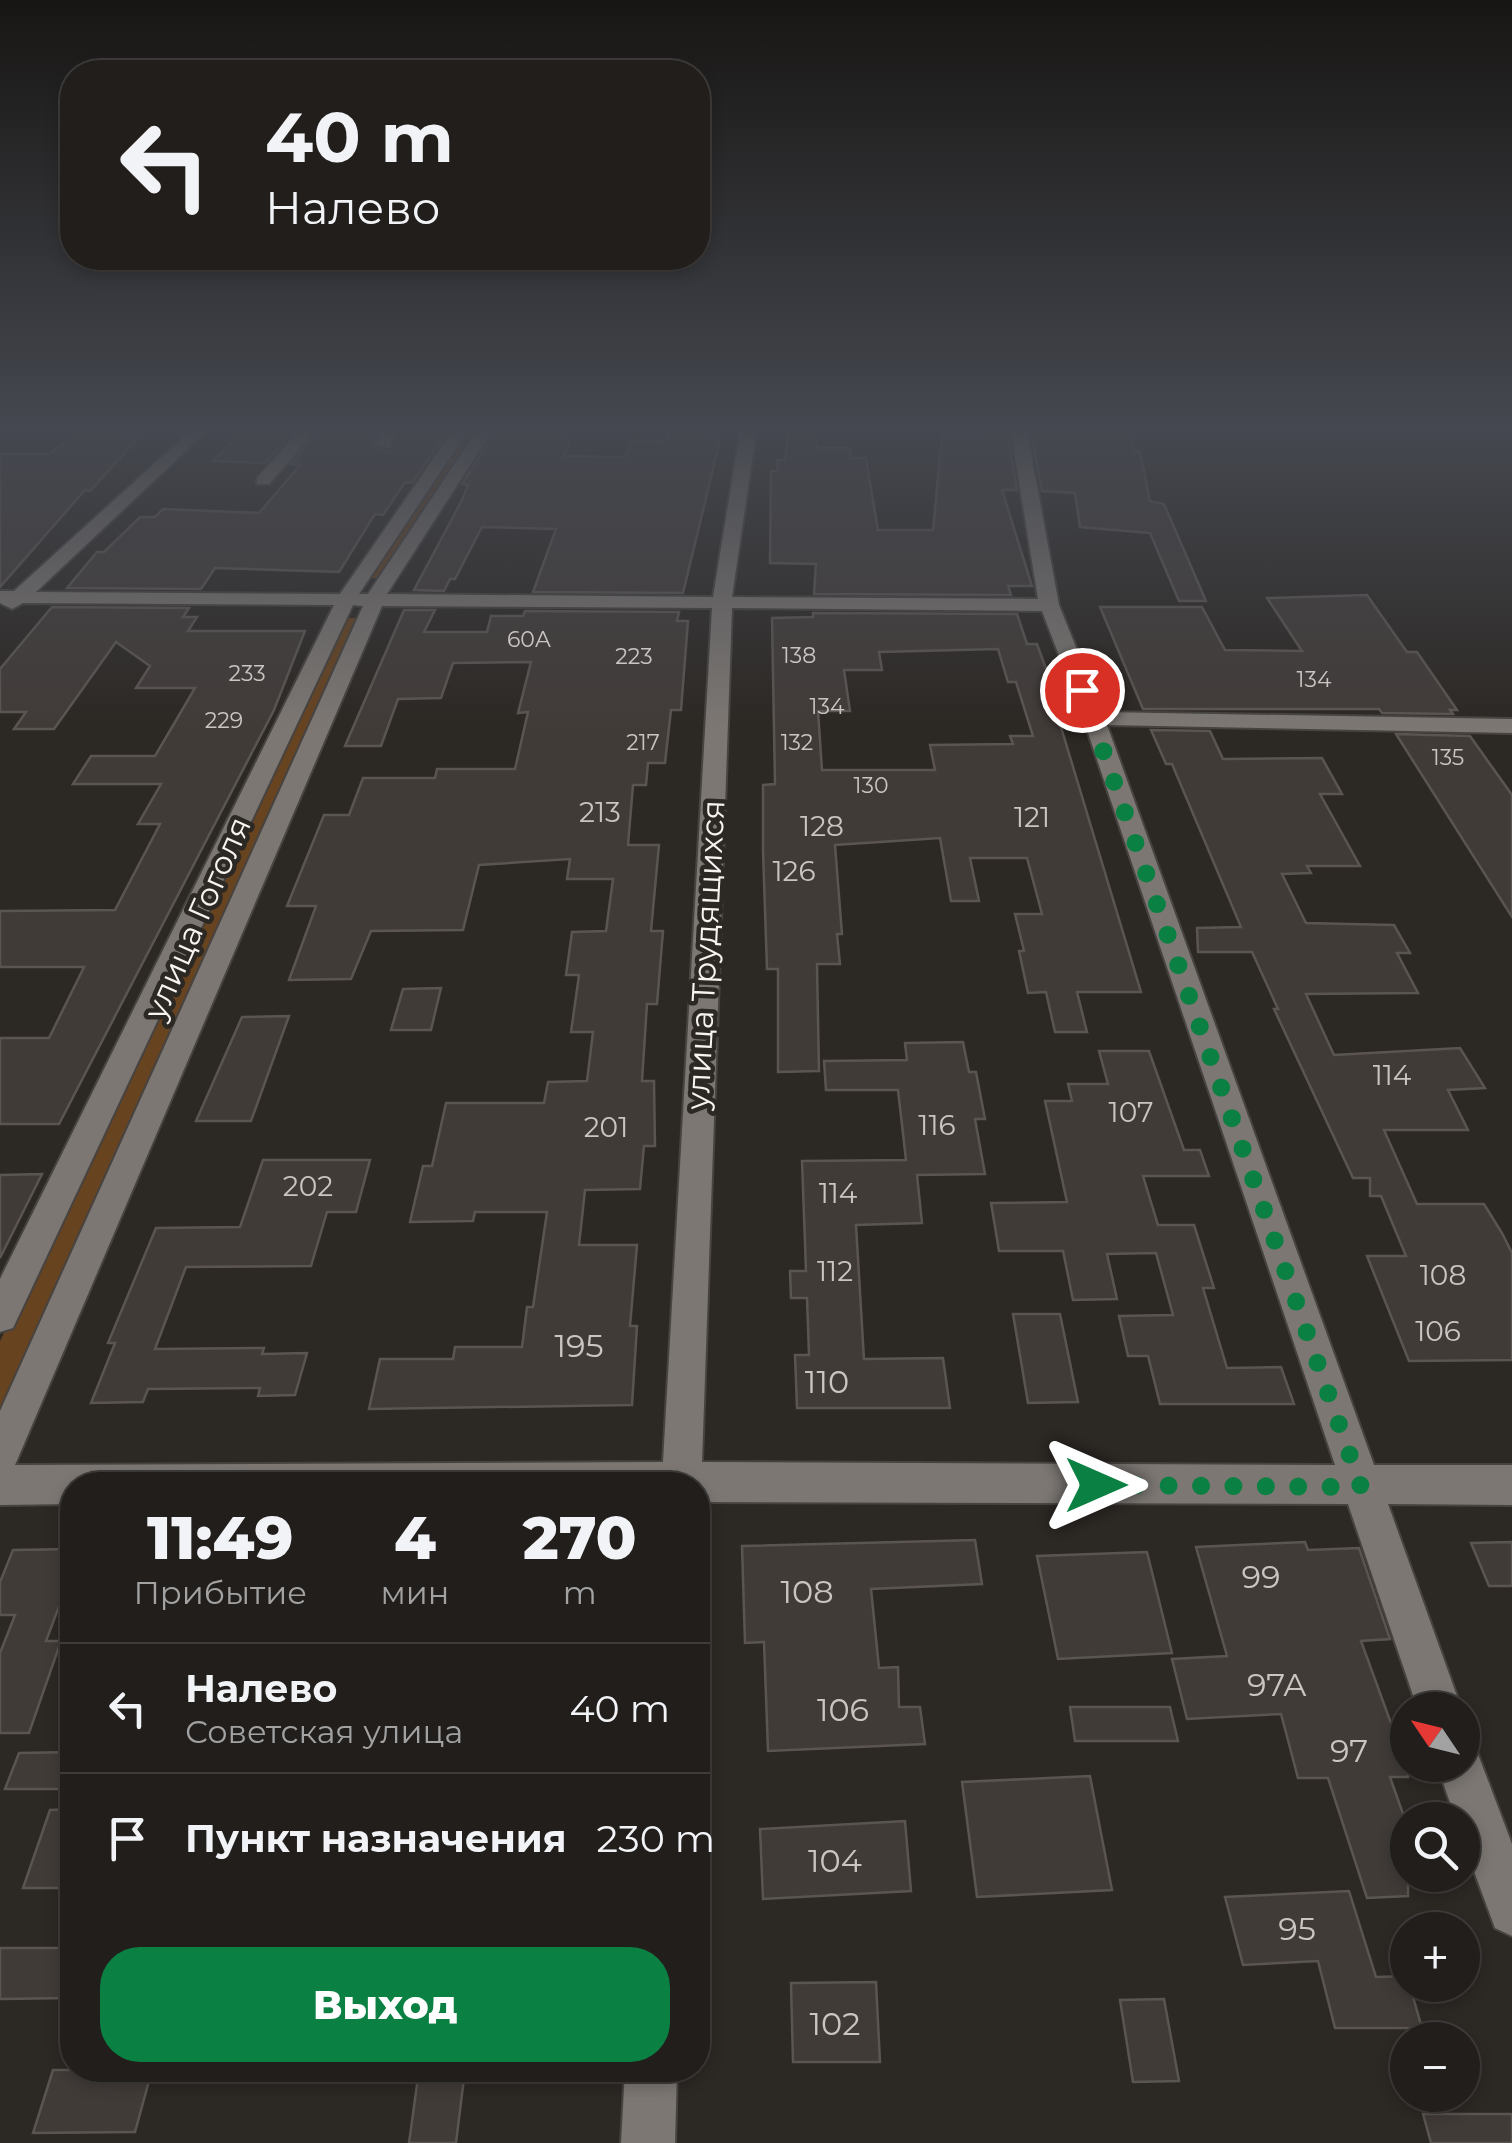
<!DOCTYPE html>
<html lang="ru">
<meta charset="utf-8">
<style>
:root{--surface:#211e1b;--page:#292724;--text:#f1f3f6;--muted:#a2a2a3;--line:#3e3c3a;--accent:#0b8043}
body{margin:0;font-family:Montserrat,sans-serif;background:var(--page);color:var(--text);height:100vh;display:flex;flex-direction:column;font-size:38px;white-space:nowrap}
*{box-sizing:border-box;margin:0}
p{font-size:32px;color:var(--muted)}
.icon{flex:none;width:55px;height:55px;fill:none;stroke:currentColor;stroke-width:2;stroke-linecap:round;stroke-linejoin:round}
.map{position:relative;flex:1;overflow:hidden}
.drawer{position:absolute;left:60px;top:1472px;width:650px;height:610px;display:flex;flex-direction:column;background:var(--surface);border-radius:40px;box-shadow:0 5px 15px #0003,0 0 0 2px var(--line)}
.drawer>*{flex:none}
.hud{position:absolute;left:60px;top:60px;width:650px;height:210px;border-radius:40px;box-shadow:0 5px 15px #0003,0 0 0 2px var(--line);background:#211e1b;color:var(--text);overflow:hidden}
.needle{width:65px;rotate:305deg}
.tools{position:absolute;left:1390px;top:1692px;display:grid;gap:20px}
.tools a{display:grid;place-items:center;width:90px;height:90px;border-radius:50%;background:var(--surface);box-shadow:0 5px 15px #0003,0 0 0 2px var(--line);font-size:50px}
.pin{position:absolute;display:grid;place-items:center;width:85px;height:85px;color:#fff;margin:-42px;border:5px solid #fff;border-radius:50%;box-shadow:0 2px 10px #0007}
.me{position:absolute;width:110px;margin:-55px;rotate:90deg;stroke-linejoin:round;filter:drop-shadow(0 0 8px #0008)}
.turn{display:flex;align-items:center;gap:35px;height:210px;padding:0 40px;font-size:45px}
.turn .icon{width:130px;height:130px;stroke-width:2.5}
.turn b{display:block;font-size:70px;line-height:85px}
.eta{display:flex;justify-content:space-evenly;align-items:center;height:170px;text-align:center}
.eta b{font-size:60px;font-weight:800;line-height:70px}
.primary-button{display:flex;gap:20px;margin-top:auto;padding:20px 40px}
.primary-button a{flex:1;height:115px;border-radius:40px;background:var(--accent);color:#fff;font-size:40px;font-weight:800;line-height:115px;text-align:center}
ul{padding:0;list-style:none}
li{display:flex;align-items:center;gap:30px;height:130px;padding:0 40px;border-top:2px solid var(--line)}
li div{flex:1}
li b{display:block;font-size:38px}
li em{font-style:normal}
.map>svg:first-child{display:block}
.green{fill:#674320}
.building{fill:#413b38;stroke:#5b5552;stroke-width:2.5;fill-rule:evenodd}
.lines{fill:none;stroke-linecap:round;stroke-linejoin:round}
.minor-casing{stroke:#464340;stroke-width:4}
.minor{fill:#7c7773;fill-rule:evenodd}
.route{stroke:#0b8043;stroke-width:18;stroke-dasharray:0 32.4}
.labels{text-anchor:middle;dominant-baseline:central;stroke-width:9;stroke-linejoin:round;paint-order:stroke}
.far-number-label{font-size:22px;fill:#c9c5c2}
.number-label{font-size:28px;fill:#c9c5c2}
.street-label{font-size:32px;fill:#f6f3f0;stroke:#2c2824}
.near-number-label{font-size:32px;fill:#c9c5c2}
</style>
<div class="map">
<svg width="1512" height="2143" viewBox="0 0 1512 2143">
<rect width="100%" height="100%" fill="#2c2824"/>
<path class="green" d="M469,426h15l-101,153 -18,-1z
M345,618h19l-364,796v-73z"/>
<path class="building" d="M247,426h52l-34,37 -52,-2z
M324,426h44l-4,5 12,5 -4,11 16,5 10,-19 31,1 5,-7h17l-39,56 -7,-1 -22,33 -8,-1 -36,58 -124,-4 -14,21 -134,-1 30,-36h7l36,-35h15l8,-8 96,4 41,-48 -9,-1z
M670,426h33l-2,10h20l-38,157 -150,-1 23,-63 -74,-2 -27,52h-5l-6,12 -30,-1 48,-90 6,-15 -6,-1 36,-56 38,1 -4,8 39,1 -7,18 61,1 8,-17 33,1z
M789,426h25l3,22h33l1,10h15l12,72h55l9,-96 49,1 -2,-9 17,1 11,63h-15l30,96h-24l3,9 -197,-1 2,-30 -46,-1 1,-92h7l-1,-11h8z
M1030,427l93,1 2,8 7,1 3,14h5l10,50 14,3 42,97h-27l-29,-68 -70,-6 -5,-34 -33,-2z
M79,431l62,4 -51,56 -5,-1 -85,97v-133h49z
M1367,595l40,57h10l40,58h-7l3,4 -71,-1 -3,-4h-236l-43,-102h102l23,43 77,1 -35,-53z
M52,607l137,1 -6,9h14l-9,14h117l-31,79 -215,414h-59v-86h49l35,-71h-84v-56l115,-1 45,-86h-22l23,-40h-88l18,-28h64l40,-68h-59l14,-22 -34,-24 -62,87h-40l12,-17h-26v-43z
M404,610h31l-11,22h63l4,-16h32l2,-5 154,1 -2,9h11l-7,89h-10l-6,53h-17l-2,22h-13l-5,60h31l-8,86h12l-6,73h-10l-5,77h12l1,65h-11l-4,43 -55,1 -6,55h58l-7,81h7l-5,79 -263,4 11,-50h73l2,-12h67l5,-40h6l14,-95h-72l-2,9 -63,1 13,-56h9l14,-63h98l4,-21 39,-1 6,-49h-22l8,-57h-13l6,-43 34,-1 7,-52h-46l3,-20 -91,6 -16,65 -92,1 -20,48 -62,1 27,-74h-29l37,-91h25l14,-37h72l2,-9h78l13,-57 -10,1 13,-51 -78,1 -12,35 -43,1 -17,47h-36z
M813,613l204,1 10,30h10l30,83h-6l80,265h-64l10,40h-32l-9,-40 -18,1 -9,-42h5l-9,-37h27l-15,-56h-57l9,43h-28l-11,-63 -105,7 7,89h-5l3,30h-23l2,107 -41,1v-103h-11l-4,-118v-66l12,-1 -3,-166 41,-1zM998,649l10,33h8l17,54h-23l3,8 -83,1 5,25h-113l-4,-59h32l-6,-41h38l-3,-18z
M1151,730l59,1 13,28 99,-1 20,36h-22l40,72h-53l4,7 -29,1 24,49 88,2 16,28h-13l21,40 -112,1 28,61 126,-7 25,40 -37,2 20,40h-84l33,74h67l18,29 10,20v107l-103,1 -42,-105h39l-25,-60h-11v-18h-17l-79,-169h4l-26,-57h-54l-1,-24 44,-1 -69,-163h-6z
M1396,734l74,2 42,59v122z
M441,988l-10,42h-40l12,-41z
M289,1016l-38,105h-55l46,-104z
M963,1042l6,30h7l9,47h-10l10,55 -68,1 5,48 -66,2 8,134 79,-1 7,50h-153l-2,-53h14l-2,-57h-16l-1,-27h16l-4,-110 104,-1 -8,-70h-72l-2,-29 83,-1 -2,-17z
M1099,1051h50l35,99h16l9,26h-66l15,49h36l20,63h-11l24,80 54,-1 13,37h-134l-12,-48h-20l-9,-40 54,-1 -17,-62 -49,1 10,45 -44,1 -10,-49h-64l-8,-48 76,-1 -22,-101h27l-4,-17h40z
M263,1160h107l-14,52h-29l-16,54 -125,1 -31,82 109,-1 -2,6 45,-1 -12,42 -37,1 2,-8 -112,1 -5,13 -52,1 24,-60h-7l48,-115 84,-1z
M42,1174l-42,84v-83z
M1013,1314h47l18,88 -50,1z
M975,1540l7,44 -111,5 8,79 19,-1 1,40h21l5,37 -157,7 -4,-109 -19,1 -3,-97z
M1305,1542l3,8 51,-2 31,91 -29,2 31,85h16v51h-18l18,51v68l-41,2 -39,-120h-30l-17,-64 -94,5 -15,-60 55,-3 -31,-109z
M1512,1542v44h-23l-18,-43z
M72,1549v23l-26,69h15l-32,92h-29v-80l15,-38h-15v-33l13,-32z
M1147,1552l25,101 -114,6 -21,-103z
M1070,1707h100l8,34h-103z
M72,1752l-8,37h-59l14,-36z
M1090,1776l22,114 -135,7 -15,-115z
M72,1809v79h-49l27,-78z
M905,1821l6,70 -148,8 -3,-70z
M1349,1891l27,86 31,-1 15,52h-87l-17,-67 -75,4 -18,-68z
M0,1948h72v50l-72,1z
M876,1982l4,80h-87l-2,-79z
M1164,1999l15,82 -46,1 -13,-82z
M53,2070h99l-17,62 -102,1z
M419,2070h46l-9,73h-47z
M1423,2114h89v29h-81z"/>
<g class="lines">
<g class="minor-casing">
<path id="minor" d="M196,426h16l-176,166 304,2 116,-168h15l-112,168h9l112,-168h15l-108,168 326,3 28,-171h16l-25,171 306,2 -28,-173h16l33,179 43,107 410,7v14l-405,-8 267,740h138v40l-124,-1 74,206h-44l-70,-206 -650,-2v-17h-626v19l-72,1v-94l363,-805 -10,-1 -340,723 -13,4v-53l334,-674 -311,-2 -11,6 -12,-6v-12h14zM382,606l330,2 -49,854 -648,3zM732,608l310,3 41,107 252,747 -633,-3z
M304,426h16l-51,58h-12v-6z
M375,426h15l6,10 -7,12 -14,-3 5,-9z
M1462,1743l14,6 36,95v92l-17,-8 -33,-89v-19h-6l-19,-55h25z
M625,2070h52l-2,73h-54z"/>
</g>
<use href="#minor" class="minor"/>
</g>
<linearGradient id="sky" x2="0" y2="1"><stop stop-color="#181614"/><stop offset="0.59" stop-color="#454850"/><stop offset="1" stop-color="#454850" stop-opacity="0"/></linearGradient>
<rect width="1512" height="726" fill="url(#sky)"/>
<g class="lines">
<path class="route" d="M1082,690l279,797 -265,-2"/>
</g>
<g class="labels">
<g class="far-number-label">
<text x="529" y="639">60А</text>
<text x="799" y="655">138</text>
<text x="634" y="656">223</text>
<text x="247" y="673">233</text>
<text x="1314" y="679">134</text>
<text x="827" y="706">134</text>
<text x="224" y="720">229</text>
<text x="643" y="742">217</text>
<text x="797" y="742">132</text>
<text x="1448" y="757">135</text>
<text x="871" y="785">130</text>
</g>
<g class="number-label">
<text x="600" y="812">213</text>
<text x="1032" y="817">121</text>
<text x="822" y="826">128</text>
<text x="794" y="871">126</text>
<text x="1392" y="1075">114</text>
<text x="1131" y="1112">107</text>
<text x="937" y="1125">116</text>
<text x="606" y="1127">201</text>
<text x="308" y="1186">202</text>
<text x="838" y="1193">114</text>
<text x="835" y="1271">112</text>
<text x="1443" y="1275">108</text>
<text x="1438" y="1331">106</text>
</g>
<g class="street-label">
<text transform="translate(197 918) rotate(-66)">улица Гоголя</text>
<text transform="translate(705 955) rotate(-87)">улица Трудящихся</text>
</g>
<g class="near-number-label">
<text x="579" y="1345">195</text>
<text x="827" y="1381">110</text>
<text x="1261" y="1576">99</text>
<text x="807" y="1591">108</text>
<text x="1277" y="1684">97А</text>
<text x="843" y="1709">106</text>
<text x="1349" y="1750">97</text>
<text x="835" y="1860">104</text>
<text x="1297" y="1928">95</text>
<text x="835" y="2023">102</text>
</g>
</g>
</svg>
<div class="tools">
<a><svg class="needle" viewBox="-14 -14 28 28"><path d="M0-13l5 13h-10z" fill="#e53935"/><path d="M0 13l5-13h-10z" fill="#a2a2a3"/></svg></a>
<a><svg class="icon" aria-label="search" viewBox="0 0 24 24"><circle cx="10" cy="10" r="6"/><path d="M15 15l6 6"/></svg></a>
<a>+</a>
<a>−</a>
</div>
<div class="pin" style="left:1082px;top:690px;background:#d93025"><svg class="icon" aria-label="arrive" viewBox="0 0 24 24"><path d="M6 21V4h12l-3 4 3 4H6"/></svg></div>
<svg class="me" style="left:1096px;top:1485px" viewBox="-20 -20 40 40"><path d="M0-17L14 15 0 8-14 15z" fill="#0b8043" stroke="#fff" stroke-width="4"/></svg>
<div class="hud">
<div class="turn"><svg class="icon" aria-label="left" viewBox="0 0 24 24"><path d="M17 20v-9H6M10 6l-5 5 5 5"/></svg><div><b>40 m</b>Налево</div></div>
</div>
<section class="drawer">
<div class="eta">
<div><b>11:49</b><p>Прибытие</p></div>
<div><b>4</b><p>мин</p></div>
<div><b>270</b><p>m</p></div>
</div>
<ul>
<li><svg class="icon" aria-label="left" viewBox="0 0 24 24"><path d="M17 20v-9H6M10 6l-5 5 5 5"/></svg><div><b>Налево</b><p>Советская улица</p></div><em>40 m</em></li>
<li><svg class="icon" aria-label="arrive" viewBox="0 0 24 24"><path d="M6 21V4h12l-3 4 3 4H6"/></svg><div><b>Пункт назначения</b></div><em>230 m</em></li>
</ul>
<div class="primary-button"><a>Выход</a></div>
</section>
</div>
